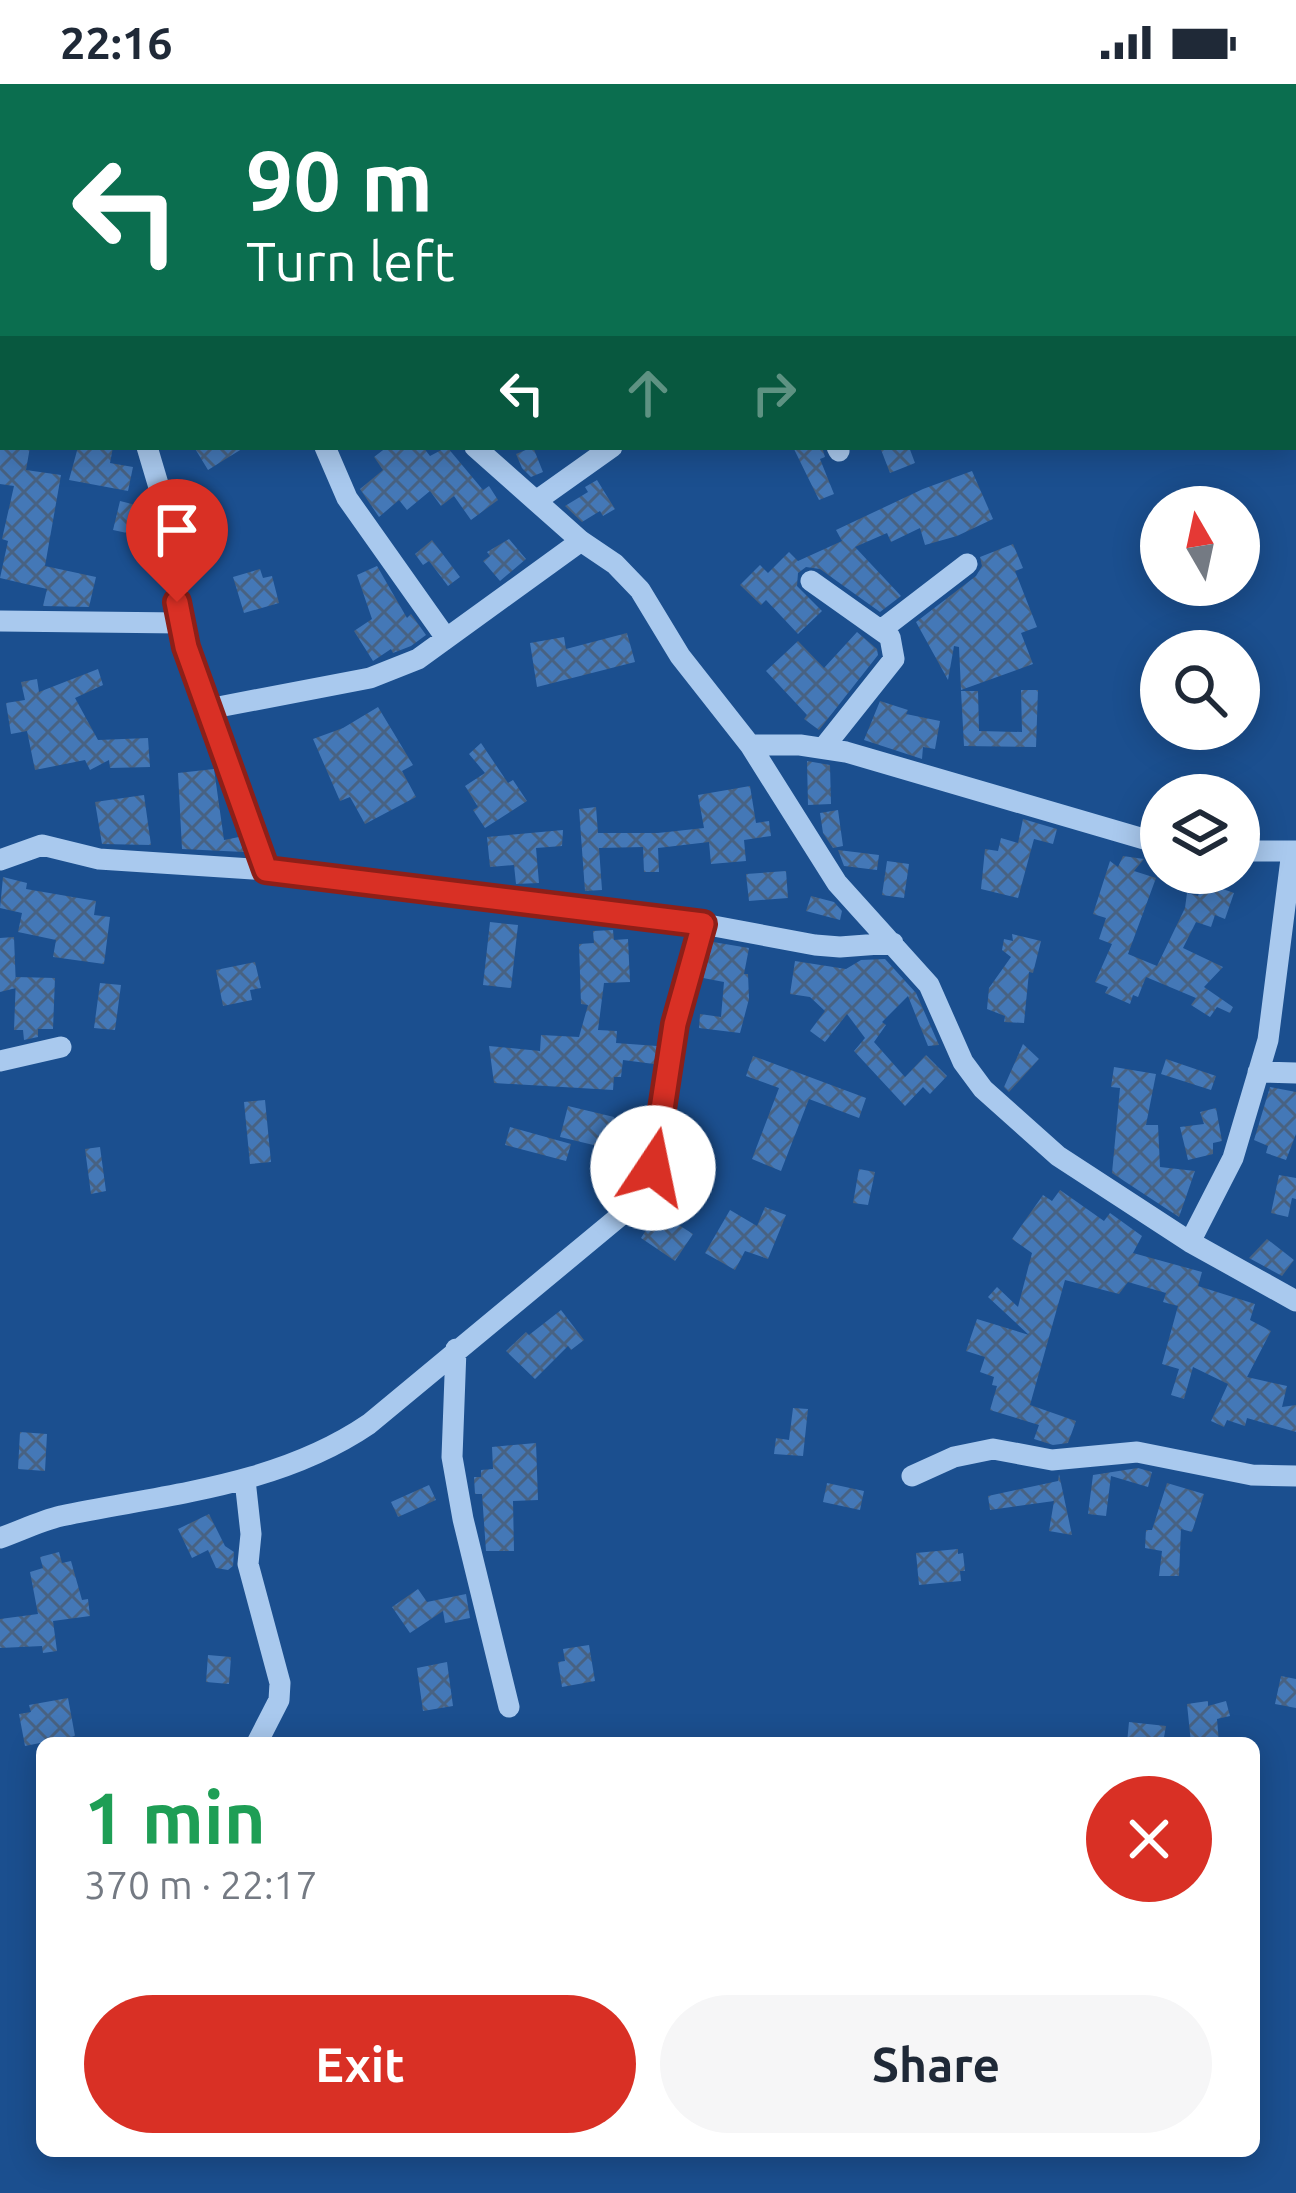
<!DOCTYPE html>
<meta charset="utf-8">
<style>
:root{--surface:#fff;--page:#f6f6f7;--text:#1f2937;--muted:#747a83;--accent:#d93025}
body{margin:0;font-family:Ubuntu,sans-serif;background:var(--page);color:var(--text);height:100vh;display:flex;flex-direction:column;font-size:45px;white-space:nowrap}
*{box-sizing:border-box;margin:0}
p{font-size:39px;color:var(--muted)}
.icon{flex:none;width:66px;height:66px;fill:none;stroke:currentColor;stroke-width:2;stroke-linecap:round;stroke-linejoin:round}
.map{position:relative;flex:1;overflow:hidden}
.details{position:absolute;left:36px;top:1653px;width:1224px;height:420px;display:flex;flex-direction:column;background:var(--surface);border-radius:18px;box-shadow:0 6px 30px #0003}
.details>*{flex:none}
.hud{position:absolute;left:0px;top:0px;width:1296px;height:366px;box-shadow:0 6px 30px #0003;background:#0b6e4f;color:#fff;overflow:hidden}
.needle{width:78px;rotate:351deg}
.tools{position:absolute;left:1140px;top:402px;display:grid;gap:24px}
.tools a{display:grid;place-items:center;width:120px;height:120px;border-radius:50%;background:var(--surface);box-shadow:0 6px 30px #0003;font-size:60px}
.pin{position:absolute;display:grid;place-items:center;width:102px;height:102px;color:#fff;margin:-123px -51px;border-radius:50% 50% 50% 0;rotate:-45deg;box-shadow:0 0 12px #0007}
.pin .icon{rotate:45deg}
.me{position:absolute;width:132px;margin:-66px;rotate:11deg;stroke-linejoin:round;filter:drop-shadow(0 0 9px #0008)}
.turn{display:flex;align-items:center;gap:42px;height:252px;padding:0 48px;font-size:54px}
.turn .icon{width:156px;height:156px;stroke-width:2.5}
.turn b{display:block;font-size:84px;line-height:102px}
.lanes{display:flex;align-items:center;height:114px;padding:0 48px;background:#0003;justify-content:center;gap:60px;direction:ltr}
.lanes .off{opacity:.35}
.round{display:grid;place-items:center;flex:none;width:126px;height:126px;border-radius:63px;background:var(--page)}
.head{display:flex;align-items:center;justify-content:space-between;height:204px;padding:0 48px}
h1{font-size:72px;font-weight:700;line-height:90px;color:#1e9e55}
.action{display:flex;gap:24px;margin-top:auto;padding:24px 48px}
.action a{flex:1;height:138px;border-radius:72px;background:var(--accent);color:#fff;font-size:48px;font-weight:700;line-height:138px;text-align:center}
.action a+a{background:var(--page);color:var(--text)}
.status{display:flex;justify-content:space-between;align-items:center;height:84px;padding:0 60px;background:var(--surface);direction:ltr}
.status svg{height:33px;fill:currentColor}
.map>svg:first-child{display:block}
.building{fill:url(#building-cross-hatch)}
.lines{fill:none;stroke-linecap:round;stroke-linejoin:round}
.minor{stroke:#a9c9ee;stroke-width:21}
.route-casing{stroke:#8d1f18;stroke-width:30}
.route{stroke:#d93025;stroke-width:21}
</style>
<div class="status"><b>22:16</b><svg viewBox="0 0 49 12"><path d="M0 12V9h3v3zM5 12V6h3v6zM10 12V3h3v9zM15 12V0h3v12zM26 1h20v11H26zM47 4h2v5h-2z"/></svg></div>
<div class="map">
<svg width="1296" height="2109" viewBox="0 0 1296 2109">
<defs>
<pattern id="building-cross-hatch" width="8" height="8" patternUnits="userSpaceOnUse" patternTransform="scale(3)"><rect width="8" height="8" fill="#4478b7"/><path d="M0 0l8 8M0 8l8-8" fill="none" stroke="#486282"/></pattern>
</defs>
<rect width="100%" height="100%" fill="#1b4f8f"/>
<path class="building" d="M0,363h30l-4,23 35,5 -16,91 51,11 -7,30 -46,-1 4,-17 -47,-11 8,-37 -6,-2 12,-53 -14,-2z
M78,363h35l-3,16 23,4 -5,24 -59,-11z
M194,363h51l-37,23z
M387,363h36l7,9 17,-9 36,43 6,-4 9,14 -27,20 -17,-24 -13,10 -11,-15 -23,19 -8,-10 -20,17 -19,-28 23,-19 -9,-13z
M533,363l10,25 -12,5 -9,-9 -6,-14z
M793,363h29l3,10 -5,2 14,35 -15,6z
M880,363h29l6,16 -25,10z
M972,387l21,48 -36,17 -32,9 -5,-17 -29,14 -4,-9 -32,14 46,49 -21,16 -60,-43 -14,-2 -8,6 -1,13 25,25 -24,23 -32,-34 -5,5 -21,-20 20,-20 8,8 21,-21 9,9 44,-20 -6,-11 87,-41z
M597,396l18,29 -12,7 -3,-5 -18,11 -17,-16 23,-14 -3,-5z
M120,417l28,7 -7,28 -28,-6z
M509,455l17,20 -26,22 -17,-20 7,-5 -3,-4z
M432,456l28,37 -12,9 -19,-25 -6,4 -8,-11z
M1013,460l10,24 -8,3 22,56 -16,6 12,31 -72,26 -2,-43 -5,-1 -6,34 -32,-58 60,-46 6,-10 -2,-9z
M377,482l30,52 4,-4 15,21 -15,11 -18,7 -2,-4 -18,12 -19,-30 18,-12 -15,-44z
M260,485l3,9 9,-2 7,27 -35,10 -11,-36z
M857,548l20,17 1,6 -59,75 -15,-11 3,-4 -41,-44 32,-30 26,27z
M627,549l8,29 -98,25 -7,-44 34,-6 2,12z
M98,585l5,16 -28,13 23,42 50,-2 2,29 -40,1 -1,-8 -19,10 -5,-10 -50,10 -8,-39 -16,3 -5,-31 19,-3 -4,-18 16,-3 2,13z
M1021,606h17l-2,57 -72,-1 -3,-55h17l1,40 43,1z
M880,617l28,9 -2,4 34,7 -5,28 -12,-2 -1,12 -58,-19z
M378,623l35,58 -11,6 14,26 -51,27 -15,-27 -10,4 -27,-62 30,-11z
M481,659l27,40 5,-3 14,21 -42,27 -12,-18 5,-3 -13,-21 20,-13 -16,-19z
M807,677l23,4 1,39 -23,1z
M214,685l10,71 15,-3 5,15 -62,-3 -4,-76z
M750,702l6,37 13,-2 2,15 -27,4 2,21 -35,3 -2,-22 -51,6 1,24h-15l-1,-25 -44,1 3,42 -17,1 -6,-82 17,-2 2,26h60l46,-5 -6,-33z
M144,711l7,50 -49,-1 -7,-42z
M838,726l5,36 -10,2 -10,-15 -3,-20z
M1023,735l34,10 -4,15 -19,-5 -16,59 -37,-9 4,-40 13,2 3,-13 17,5z
M563,746l-1,16 -26,2 3,35 -23,1 -2,-19 -24,2 -3,-30z
M838,766l41,5 -2,15 -33,-4z
M1123,772l21,3 -10,12 22,7 -28,76 29,12 28,-58 2,-15 11,3 5,-14 31,11 -9,26 -10,-4 -4,12 -15,-5 -13,26 40,19 -19,20 29,20 -3,6 -13,-6 -7,10 -19,-12 5,-7 -50,-21 -8,20 -5,-2 -3,9 -25,-11 3,-6 -13,-5 17,-38 -13,-5 7,-21 -13,-4 17,-53 8,6z
M887,777l22,3 -5,34 -22,-3z
M786,787l2,27 -39,3 -3,-27z
M3,793l24,6 -1,6 70,12 -2,14 16,2 -6,47 -51,-7 3,-17 -38,-8 4,-19 -22,-5z
M811,812l23,6 8,9 -2,9 -34,-9z
M490,838l28,3 -7,63 -28,-3z
M613,846l1,10 14,-1 2,43 -26,1 -6,47 19,1 -1,12 41,3 -3,18 -31,-4 -2,17h-7l-1,13 -119,-7 -5,-37 51,5 1,-16 38,2 9,-32 -7,-1 -2,-60 15,-1 -1,-12z
M1012,850l29,7 -8,32 -4,-1 -5,51 -20,-1 1,-6 -18,-7 2,-21 22,-31 -9,-7 2,-11 9,2z
M14,853l2,51 -16,4v-54z
M713,858l36,6 -5,26h4l1,25 -9,34 -41,-5 1,-14 21,3 3,-35 -21,-4z
M885,875l31,34 23,52 -11,1 -20,-50 -26,26 4,3 -12,17 31,35 21,-22 21,21 -17,18 -7,-7 -18,19 -51,-55 11,-13 -18,-24 -22,28 -15,-11 15,-20 -15,-14 -20,-3 5,-33 51,8 15,-9z
M255,878l6,26 -11,2 2,10 -29,6 -7,-36z
M16,893l39,1 -2,51h-15v8l-14,3 -1,-10h-9z
M100,899l21,2 -6,45 -21,-2z
M1023,960l16,15 -30,33 -5,-5z
M753,972l113,42 -7,20 -50,-19 -28,72 -29,-12 27,-71 -33,-12z
M1166,975l50,17 -5,14 -50,-16z
M1114,983l42,7 -10,51h12l2,42 35,4 -16,46 -67,-44 8,-85 -9,-1z
M1270,1003l26,5v42l-10,26 -20,-7 2,-7 -14,-6z
M265,1016l6,62 -21,2 -6,-62z
M568,1022l46,11 -8,31 -46,-11z
M1216,1024l6,33 -9,2v11l-25,6 -8,-33 24,-3 -4,-12z
M510,1043l61,17 -5,17 -61,-16z
M100,1063l6,44 -15,3 -6,-45z
M859,1085l16,3 -7,33 -15,-2z
M1279,1091l17,3v21l-4,-1 -4,19 -17,-4z
M1060,1106l44,31 6,-8 32,23 -9,17 69,19 -4,14 57,18 -5,16 21,11 -24,46 40,9 -5,21 14,-2v27l-49,-14 -2,8 -18,-6 -3,7 -13,-6 17,-37 -35,-17 -9,32 -13,-4 8,-26 -17,-5 16,-58 -15,-4 3,-9 -38,-11 -9,12 -54,-14 -35,125 46,16 -8,22 -15,2 -19,-6 5,-14 -49,-15 7,-24 -5,-1 2,-8 -14,-5 5,-15 -19,-6 11,-32 52,16 -41,-38 9,-10 21,20 14,-54 -20,-14 31,-44 9,6z
M765,1123l21,8 -18,44 -23,-8 -10,19 -30,-17 25,-43 27,16z
M658,1128l35,22 -18,27 -34,-23z
M1267,1155l27,21 -12,16 -33,-18z
M561,1226l23,30 -13,10 -3,-4 -33,33 -29,-28 20,-19 3,3z
M793,1324l15,1 -5,47 -29,-2 2,-16 13,2z
M20,1348l27,2 -2,37 -27,-2z
M536,1359l2,57 -25,1 1,50h-28l-4,-57h-7l-1,-17h7v-7l12,-1 -1,-22z
M1138,1384l14,4 -4,15 -37,-11 -5,40 -18,-2 5,-39z
M1059,1390l13,61 -23,-4 5,-30 -64,9 -2,-14 70,-15z
M827,1399l37,8 -4,19 -37,-8z
M1167,1399l37,11 -12,38 -11,-3 -2,47h-20l3,-25 -17,-3 1,-18h6z
M429,1401l7,15 -38,17 -7,-15z
M209,1430l16,32 9,6 -1,14 -5,4 -12,-2 -8,-18 -16,8 -14,-29z
M958,1465v5l5,-1 2,18h-5l1,10 -42,4 -3,-32z
M59,1468l3,11 9,-2 11,39 6,-1 2,17 -37,5 4,30 -14,2 -1,-7 -42,2v-29l38,-5 -8,-42 13,-4 -3,-11z
M418,1505l9,13 39,-8 4,24 -25,5 -2,-12 -33,22 -18,-26z
M589,1561l6,36 -33,6 -4,-25 7,-1 -2,-12z
M208,1571l23,2 -2,27 -23,-2z
M447,1578l6,44 -30,5 -6,-43z
M1281,1592l15,3v29l-21,-4z
M68,1614l7,38 -50,10 -6,-32 12,-2 -2,-7z
M1208,1617v5l18,-5 4,15 -13,3 2,24h-28l-4,-39z
M1129,1638l37,4 -3,17h-36z"/>
<g class="lines">
<path class="minor" d="M297,0l1,3
M173,3l2,-3
M0,11l3,2
M147,363l14,47 25,153 81,223
M325,363l22,51 99,140
M475,363l106,94 34,23 25,26 40,66 70,89 87,138 92,102 34,77 20,27 75,67 132,86 106,59
M837,363l2,4
M536,417l76,-54
M811,497l79,56 4,22 -70,88
M0,537l181,2
M881,546l86,-66
M208,625l162,-31 48,-19 163,-118
M750,661h50l46,7 315,92
M1239,767h57
M0,776l42,-15 57,14 168,11 207,24 229,30 112,21 25,2 53,-4
M0,977l61,-14
M1258,988l38,1
M1190,1158l43,-84 35,-118 24,-189
M456,1265l-4,108 11,62 46,188
M912,1392l42,-19 39,-8 59,11 85,-8 115,23 44,1
M245,1396l6,54 -3,30 32,119 -1,17 -22,43
M0,1454c20,-7 40,-17 61,-22 106,-22 217,-30 308,-92l251,-208c50,-56 41,-115 54,-184 7,-36 19,-72 29,-108"/>
</g>
<g class="lines">
<g class="route-casing">
<path id="route" d="M177,518l9,45 80,223 437,54 -28,100 -22,144"/>
</g>
<use href="#route" class="route"/>
</g>
</svg>
<div class="tools">
<a><svg class="needle" viewBox="-14 -14 28 28"><path d="M0-13l5 13h-10z" fill="#e53935"/><path d="M0 13l5-13h-10z" fill="#747a83"/></svg></a>
<a><svg class="icon" aria-label="search" viewBox="0 0 24 24"><circle cx="10" cy="10" r="6"/><path d="M15 15l6 6"/></svg></a>
<a><svg class="icon" aria-label="layers" viewBox="0 0 24 24"><path d="M12 4l9 5-9 5-9-5zM3 14l9 5 9-5"/></svg></a>
</div>
<div class="pin" style="left:177px;top:518px;background:#d93025"><svg class="icon" aria-label="arrive" viewBox="0 0 24 24"><path d="M6 21V4h12l-3 4 3 4H6"/></svg></div>
<svg class="me" style="left:653px;top:1084px" viewBox="-20 -20 40 40"><circle r="19" fill="#fff"/><path d="M0-13L10 11 0 6-10 11z" fill="#d93025"/></svg>
<div class="hud">
<div class="turn"><svg class="icon" aria-label="left" viewBox="0 0 24 24"><path d="M17 20v-9H6M10 6l-5 5 5 5"/></svg><div><b>90 m</b>Turn left</div></div>
<div class="lanes"><svg class="icon" aria-label="left" viewBox="0 0 24 24"><path d="M17 20v-9H6M10 6l-5 5 5 5"/></svg><svg class="icon off" aria-label="ahead" viewBox="0 0 24 24"><path d="M12 20V5M6 11l6-6 6 6"/></svg><svg class="icon off" aria-label="right" viewBox="0 0 24 24"><path d="M7 20v-9h11M14 6l5 5-5 5"/></svg></div>
</div>
<section class="details">
<div class="head"><div><h1>1 min</h1><p>370 m · 22:17</p></div><a class="round" style="background:#d93025;color:#fff"><svg class="icon" aria-label="close" viewBox="0 0 24 24"><path d="M6 6l12 12M18 6L6 18"/></svg></a></div>
<div class="action"><a>Exit</a><a>Share</a></div>
</section>
</div>
